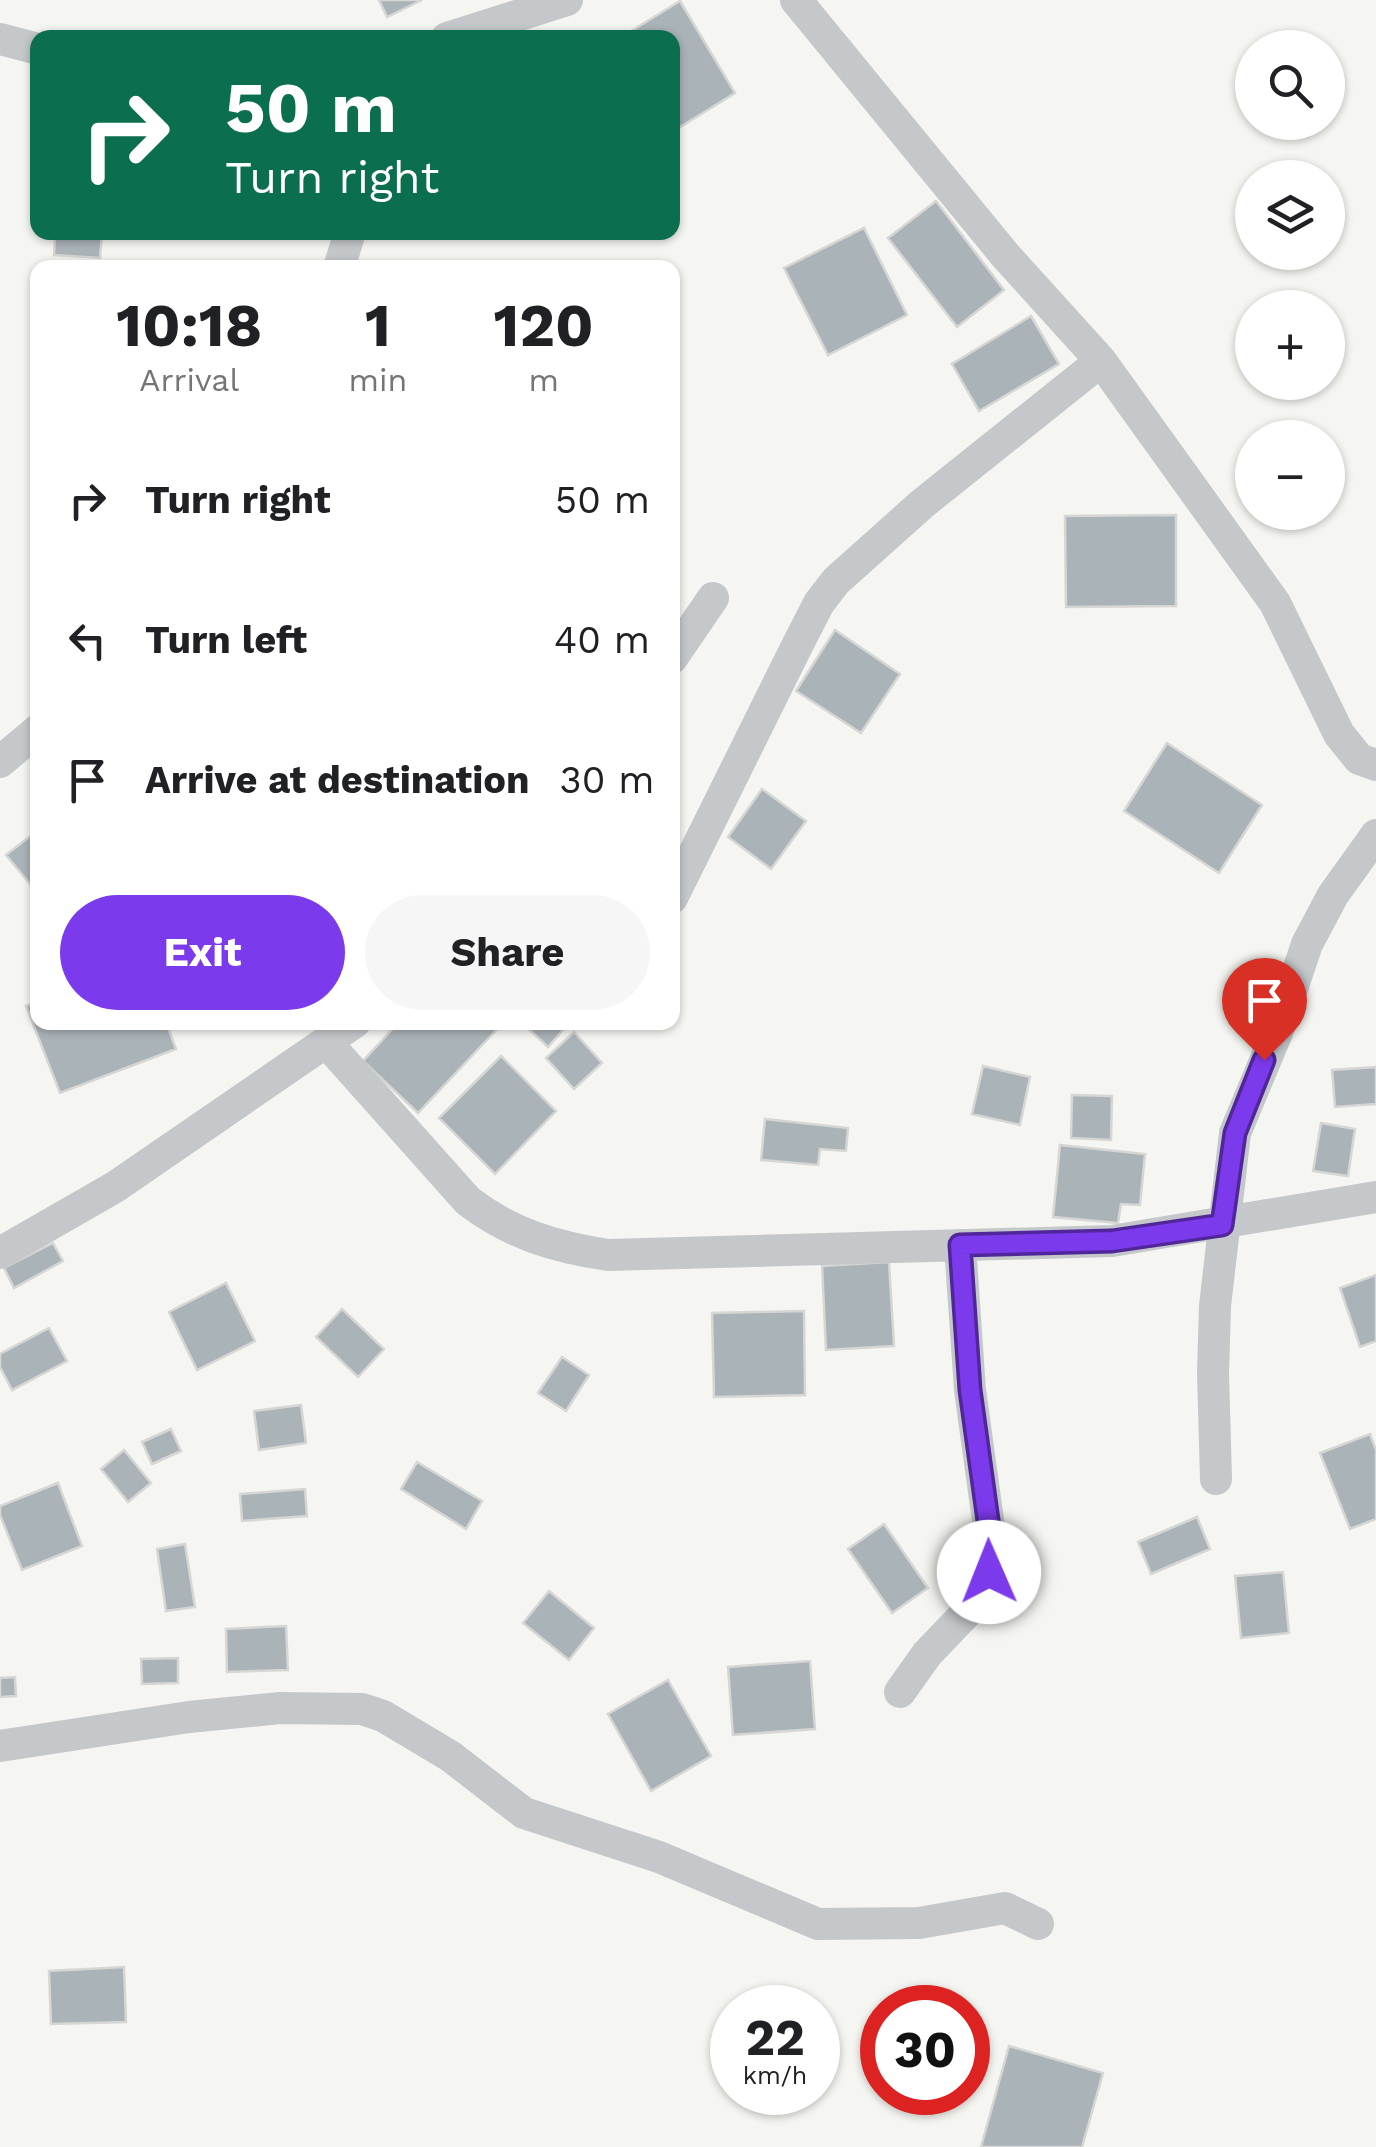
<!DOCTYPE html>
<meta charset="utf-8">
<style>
:root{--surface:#fff;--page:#f6f6f6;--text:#202124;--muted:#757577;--accent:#7c3aed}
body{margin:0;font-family:"Work Sans",sans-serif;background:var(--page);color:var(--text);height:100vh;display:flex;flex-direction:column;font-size:38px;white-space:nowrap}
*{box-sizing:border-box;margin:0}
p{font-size:32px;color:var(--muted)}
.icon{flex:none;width:55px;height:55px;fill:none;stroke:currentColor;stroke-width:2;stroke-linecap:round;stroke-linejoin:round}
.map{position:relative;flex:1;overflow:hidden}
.drawer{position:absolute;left:30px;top:260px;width:650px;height:770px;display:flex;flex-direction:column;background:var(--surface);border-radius:20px;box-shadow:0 2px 8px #0004}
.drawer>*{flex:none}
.top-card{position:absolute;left:30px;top:30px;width:650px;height:210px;border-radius:20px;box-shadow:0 2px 8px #0004;background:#0b6e4f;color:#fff;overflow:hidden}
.controls{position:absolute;left:1235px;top:30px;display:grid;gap:20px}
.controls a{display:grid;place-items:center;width:110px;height:110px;border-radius:50%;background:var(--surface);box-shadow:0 2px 8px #0004;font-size:50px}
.speed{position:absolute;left:710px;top:1985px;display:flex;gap:20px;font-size:50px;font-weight:700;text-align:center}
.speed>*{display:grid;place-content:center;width:130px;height:130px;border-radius:50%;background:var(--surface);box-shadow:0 2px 8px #0004;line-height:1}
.speed small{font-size:25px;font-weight:400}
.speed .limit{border:15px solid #d22;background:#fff;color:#111}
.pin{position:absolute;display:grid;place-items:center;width:85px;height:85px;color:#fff;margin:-102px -42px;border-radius:50% 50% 50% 0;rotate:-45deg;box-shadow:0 0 10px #0007}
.pin .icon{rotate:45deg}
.me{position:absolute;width:110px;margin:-55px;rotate:359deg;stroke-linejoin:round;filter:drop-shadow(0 0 8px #0008)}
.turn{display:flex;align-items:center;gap:35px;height:210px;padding:0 30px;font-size:45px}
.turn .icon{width:130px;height:130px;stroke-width:2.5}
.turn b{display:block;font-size:70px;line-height:85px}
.eta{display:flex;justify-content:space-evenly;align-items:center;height:170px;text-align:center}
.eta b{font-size:60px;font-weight:700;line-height:70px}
.action{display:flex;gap:20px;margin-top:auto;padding:20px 30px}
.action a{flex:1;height:115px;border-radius:60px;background:var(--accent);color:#fff;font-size:40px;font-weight:700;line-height:115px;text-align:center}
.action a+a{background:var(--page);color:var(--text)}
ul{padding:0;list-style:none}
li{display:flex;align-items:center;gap:30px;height:140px;padding:0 30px}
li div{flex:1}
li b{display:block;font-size:38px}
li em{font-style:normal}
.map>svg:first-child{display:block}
.building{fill:#aab3b8;stroke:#d6d6d4;stroke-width:2.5}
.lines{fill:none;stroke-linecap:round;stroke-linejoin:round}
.street{stroke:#c4c8cb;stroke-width:32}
.route-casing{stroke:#51269a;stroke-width:25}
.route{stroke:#7c3aed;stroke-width:18}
</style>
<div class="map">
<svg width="1376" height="2147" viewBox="0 0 1376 2147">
<rect width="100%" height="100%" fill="#f5f5f1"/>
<path class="building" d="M379,0h43l-35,17z
M680,1l55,92 -63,39v-94h-52z
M936,201l68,89 -47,37 -69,-89z
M864,228l43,87 -79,40 -44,-87z
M55,232h47l-2,26 -46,-3z
M1031,316l28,48 -80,47 -27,-47z
M1176,515v91l-110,1 -1,-91z
M835,630l65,44 -39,59 -65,-42z
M1167,743l95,62 -43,68 -95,-62z
M762,789l44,32 -35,48 -43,-32z
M38,830v48l-8,6 -24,-29z
M38,1001v21h128l10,27 -116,44 -34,-87z
M399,1022h97l4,4 -82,87 -55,-52z
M521,1022h49l-22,25z
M574,1032l28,31 -28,26 -28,-31z
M501,1056l55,55 -61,63 -56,-56z
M983,1066l47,11 -10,48 -48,-11z
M1376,1067v37l-41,3 -3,-37z
M1072,1095l40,1 -1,44 -40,-2z
M765,1119l83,9 -2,23 -26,-2 -2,16 -57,-5z
M1321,1123l34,6 -7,47 -35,-5z
M1060,1145l85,9 -5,51 -19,-1 -3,19 -65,-6z
M53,1243l10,18 -49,27 -10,-20z
M889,1262l5,84 -68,4 -4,-84z
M1376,1275v66l-16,6 -20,-59z
M226,1283l29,58 -58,29 -28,-58z
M342,1309l42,40 -26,28 -42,-40z
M804,1311l1,84 -91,2 -2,-84z
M49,1328l18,33 -55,29 -12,-23v-13z
M562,1357l27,18 -23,36 -28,-18z
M301,1405l5,38 -47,7 -5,-39z
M171,1429l10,22 -29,13 -10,-22z
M1370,1434l6,16v69l-26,10 -30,-76z
M124,1450l27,33 -23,19 -27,-33z
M417,1462l65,39 -16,28 -65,-40z
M58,1483l24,63 -60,24 -22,-55v-9z
M305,1489l2,27 -65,5 -2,-27z
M1197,1517l13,32 -59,25 -13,-32z
M884,1524l44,64 -36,25 -44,-64z
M185,1544l10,63 -29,4 -9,-62z
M1283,1572l6,61 -48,5 -6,-62z
M549,1591l45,37 -25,32 -46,-37z
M286,1626l2,44 -61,2 -1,-43z
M178,1658v25l-36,1 -1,-25z
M810,1661l5,68 -82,6 -5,-68z
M15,1677l1,19 -16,1v-19z
M668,1680l43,76 -60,35 -43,-77z
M124,1967l2,55 -75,2 -2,-53z
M1009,2046l94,27 -21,74h-101z"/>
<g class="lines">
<path class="street" d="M796,0l209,255 96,106 174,242 64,131 20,25 17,6
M447,38l120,-38
M0,39l38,10
M339,268l11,-36
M672,658l41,-60
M0,762l38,-32
M672,898l126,-254 21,-41 17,-22 86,-77 179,-143
M327,1043l141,158c43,33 87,46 140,54l504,-14 264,-44
M0,1253l115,-66 240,-165
M1216,1479l-3,-106 2,-67 20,-173 43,-103 29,-86 26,-49 43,-60
M900,1692l27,-38 43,-45 19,-37 2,-30 -21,-152 -10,-145
M0,1746l189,-29 91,-9 82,1 21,7 67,40 74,57 135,44 159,67 101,-1 86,-15 33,16"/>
</g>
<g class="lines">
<g class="route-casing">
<path id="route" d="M989,1572l2,-30 -21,-152 -10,-145 152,-4 110,-16 13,-92 29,-73"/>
</g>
<use href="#route" class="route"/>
</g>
</svg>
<div class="controls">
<a><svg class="icon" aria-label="search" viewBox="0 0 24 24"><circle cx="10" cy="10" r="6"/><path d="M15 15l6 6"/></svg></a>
<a><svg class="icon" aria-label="layers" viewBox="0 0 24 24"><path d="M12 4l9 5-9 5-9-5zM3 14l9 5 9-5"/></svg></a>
<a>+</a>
<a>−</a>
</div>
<div class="speed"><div>22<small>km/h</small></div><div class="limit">30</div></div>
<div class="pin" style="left:1264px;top:1060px;background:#d93025"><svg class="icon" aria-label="arrive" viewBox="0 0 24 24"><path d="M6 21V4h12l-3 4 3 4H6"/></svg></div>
<svg class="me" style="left:989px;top:1572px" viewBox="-20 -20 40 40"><circle r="19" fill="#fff"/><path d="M0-13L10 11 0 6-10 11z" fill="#7c3aed"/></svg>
<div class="top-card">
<div class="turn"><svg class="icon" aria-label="right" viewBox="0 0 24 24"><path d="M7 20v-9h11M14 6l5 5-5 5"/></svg><div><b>50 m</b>Turn right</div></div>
</div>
<section class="drawer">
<div class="eta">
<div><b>10:18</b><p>Arrival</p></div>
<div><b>1</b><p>min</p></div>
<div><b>120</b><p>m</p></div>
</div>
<ul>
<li><svg class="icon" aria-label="right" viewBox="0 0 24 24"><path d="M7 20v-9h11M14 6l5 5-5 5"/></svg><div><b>Turn right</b></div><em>50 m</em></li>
<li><svg class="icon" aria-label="left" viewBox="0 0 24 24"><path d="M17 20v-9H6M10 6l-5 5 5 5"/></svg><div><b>Turn left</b></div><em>40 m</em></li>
<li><svg class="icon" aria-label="arrive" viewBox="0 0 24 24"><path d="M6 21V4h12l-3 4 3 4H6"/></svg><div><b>Arrive at destination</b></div><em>30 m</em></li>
</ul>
<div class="action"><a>Exit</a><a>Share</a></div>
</section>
</div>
